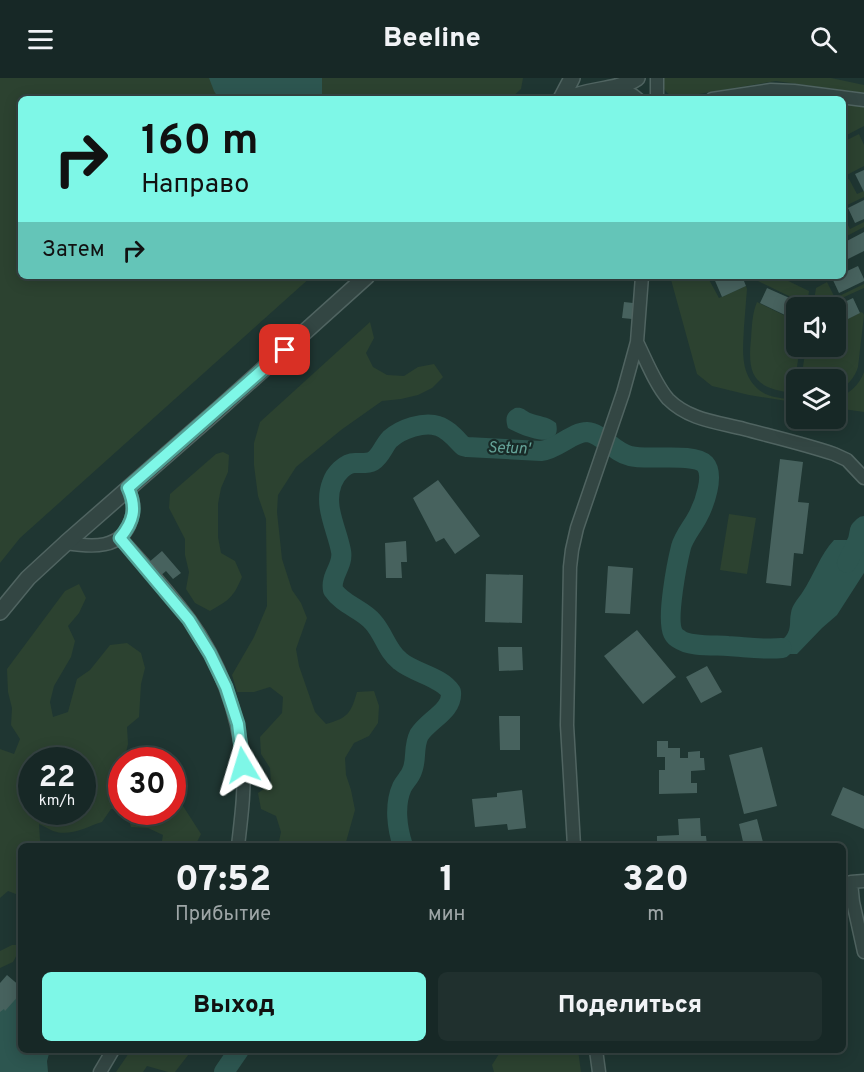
<!DOCTYPE html>
<html lang="ru">
<meta charset="utf-8">
<style>
:root{--surface:#172826;--page:#20302e;--text:#f1f3f6;--muted:#9ea6a7;--line:#364443;--accent:#7ef7e7}
body{margin:0;font-family:Overpass,sans-serif;background:var(--page);color:var(--text);height:100vh;display:flex;flex-direction:column;font-size:22px;white-space:nowrap}
*{box-sizing:border-box;margin:0}
p{font-size:20px;color:var(--muted)}
.icon{flex:none;width:33px;height:33px;fill:none;stroke:currentColor;stroke-width:2;stroke-linecap:round;stroke-linejoin:round}
.map{position:relative;flex:1;overflow:hidden}
.drawer{position:absolute;left:18px;top:765px;width:828px;height:210px;display:flex;flex-direction:column;background:var(--surface);border-radius:9px;box-shadow:0 3px 15px #0003,0 0 0 2px var(--line)}
.drawer>*{flex:none}
.hud{position:absolute;left:18px;top:18px;width:828px;height:183px;border-radius:9px;box-shadow:0 3px 15px #0003,0 0 0 2px var(--line);background:#7ef7e7;color:#111;overflow:hidden}
.fabs{position:absolute;left:786px;top:219px;display:grid;gap:12px}
.fabs a{display:grid;place-items:center;width:60px;height:60px;border-radius:9px;background:var(--surface);box-shadow:0 3px 15px #0003,0 0 0 2px var(--line);font-size:30px}
.speed{position:absolute;left:18px;top:669px;display:flex;gap:12px;font-size:30px;font-weight:700;text-align:center}
.speed>*{display:grid;place-content:center;width:78px;height:78px;border-radius:50%;background:var(--surface);box-shadow:0 3px 15px #0003,0 0 0 2px var(--line);line-height:1}
.speed small{font-size:15px;font-weight:400}
.speed .limit{border:9px solid #d22;background:#fff;color:#111}
.pin{position:absolute;display:grid;place-items:center;width:51px;height:51px;color:#fff;margin:-26px;border-radius:12px;box-shadow:0 3px 9px #0006}
.me{position:absolute;width:66px;margin:-33px;rotate:353deg;stroke-linejoin:round;filter:drop-shadow(0 0 4px #0008)}
.turn{display:flex;align-items:center;gap:21px;height:126px;padding:0 24px;font-size:27px}
.turn .icon{width:78px;height:78px;stroke-width:2.5}
.turn b{display:block;font-size:42px;line-height:51px}
.then{display:flex;align-items:center;height:57px;padding:0 24px;background:#0003;gap:12px;font-size:22px}
.eta{display:flex;justify-content:space-evenly;align-items:center;height:102px;text-align:center}
.eta b{font-size:36px;font-weight:800;line-height:42px}
.cta{display:flex;gap:12px;margin-top:auto;padding:12px 24px}
.cta a{flex:1;height:69px;border-radius:9px;background:var(--accent);color:#111;font-size:24px;font-weight:800;line-height:69px;text-align:center}
.cta a+a{background:var(--page);color:var(--text)}
header{display:flex;justify-content:space-between;align-items:center;height:78px;padding:0 24px;background:var(--surface);font-size:27px;font-weight:800}
.map>svg:first-child{display:block}
.green{fill:#2c4230;fill-rule:evenodd}
.water{fill:#2d5650}
.lines{fill:none;stroke-linecap:round;stroke-linejoin:round}
.river{stroke:#2d5650;stroke-width:20}
.building{fill:#47625e}
.minor-casing{stroke:#506461;stroke-width:15}
.tertiary-casing{stroke:#506461;stroke-width:18}
.minor{stroke:#334643;stroke-width:12}
.tertiary{stroke:#334643;stroke-width:15}
.route-casing{stroke:#52a196;stroke-width:15}
.route{stroke:#7ef7e7;stroke-width:10}
.labels{text-anchor:middle;dominant-baseline:central;stroke-width:4.5;stroke-linejoin:round;paint-order:stroke}
.water-label{font-size:16px;font-style:italic;fill:#65a398;stroke:#182b28}
</style>
<header><svg class="icon" aria-label="menu" viewBox="0 0 24 24"><path d="M4 6h16M4 12h16M4 18h16"/></svg>Beeline<svg class="icon" aria-label="search" viewBox="0 0 24 24"><circle cx="10" cy="10" r="6"/><path d="M15 15l6 6"/></svg></header>
<div class="map">
<svg width="864" height="994" viewBox="0 0 864 994">
<rect width="100%" height="100%" fill="#1f3632"/>
<path class="green" d="M0,0h523l-2,11 -11,10h-489v177h291l-292,262 -20,25z
M660,0h171l33,7v8l-88,-12 -89,15 -4,1v2c-13,-1 -21,-8 -23,-21z
M850,26l14,1v21l-21,11c0,-11 -3,-26 7,-33z
M859,56l5,11v21l-21,11v-35z
M849,101l8,15 7,-3v6l-21,10v-25z
M843,137l7,14 14,-7v5l-21,11z
M670,198h37l12,22 27,-12 1,3c-1,12 -2,25 -3,38 -1,23 -5,49 18,65 9,6 22,6 32,8l-1,2 -44,-7 -37,-9 -15,-12z
M758,198h20l31,15 -2,16 -11,1v7l-4,-2 5,-13 -39,-19z
M827,204l8,16 29,-14v4l-42,19h-9l3,-19z
M757,224l39,19v25l4,1 -7,46c-38,-5 -46,-16 -42,-54 1,-13 1,-25 6,-37z
M861,234l2,1 1,2 -6,52c-3,11 -12,20 -22,25v-12h-35l5,-33 30,-1v-21z
M370,244l4,16 -8,15 7,14 14,8 17,1 14,-9 16,-3 9,13 -11,11 -14,7 -17,4 -19,2 -41,29 -45,37 -18,28 -1,17 5,47 10,31 9,13 6,15 -11,31 3,17 16,46 11,12c22,-6 25,-11 31,-32l17,-1 5,15 -1,17 -9,13 -15,7 -9,15 1,17 5,15 4,20 -9,32 2,4h-13l-2,-2 -4,2h-51l3,-14 -5,-16 -15,-7 -3,-16 13,-9 -1,-16 -9,-14 -1,-17 22,-24 1,-16 -13,-10 -16,5h-17l-5,-17 22,-38 13,-31 -1,-87 -8,-23 -4,-31v-22l6,-21z
M864,294v40l-28,-4v-8c13,-7 23,-14 28,-28z
M223,374l6,3 -1,17 -7,16 -3,16v33l3,16 14,8 7,16c-9,21 -13,23 -32,34l-15,-8 -9,-14 3,-17 -4,-17v-16l-16,-31 1,-14 46,-40z
M729,436l27,4 -9,56 -27,-4z
M79,506l7,14 -7,15 -11,13 7,15 -4,16 -17,29 -4,16 3,15 15,-5 9,-33 13,-9 20,-25 17,-2 14,10 4,15 -4,16 -2,33 -12,10 1,17 -4,16h1h-3l-1,50 -10,-1 -9,13c-16,5 -32,15 -49,9 -5,-2 -9,-5 -14,-7l1,16 2,6h-21v50l-13,-5 -8,7v-149l14,5 6,-15 -9,-14 1,-17 -4,-16 -1,-23 58,-78zM32,682h50v52h-50z
M173,709l10,19 18,28 -6,12h-34l2,-11 -15,-7 -17,-1 -4,-15h45z
M12,867h9v2l-8,15 -13,6v-17z
M131,972h61l-17,22h-7l-21,-6 -4,6h-27z
M507,972h71l3,22h-87l-2,-7 7,-11z"/>
<path class="water" d="M209,0h113v21h-103l-5,-8z
M515,330c8,-1 9,2 15,5 10,4 17,3 26,10 7,30 -36,12 -48,5 -3,-10 -2,-15 7,-20z
M834,462h21l9,1v32l-27,42 -15,13 -25,26h-41l3,-12c9,0 21,2 27,-6 6,-8 3,-15 5,-23 1,-8 7,-14 11,-20 12,-18 18,-38 32,-53z
M21,905v67h29l-3,11 1,11h-48v-63z"/>
<g class="lines">
<path class="river" d="M847,485l11,-23 2,-10 4,-4
M403,768c-6,-18 -9,-41 -1,-59 3,-6 8,-10 10,-16 5,-11 1,-24 7,-36 9,-15 34,-24 32,-43 -9,-15 -37,-19 -51,-31 -13,-10 -16,-27 -27,-39 -11,-13 -30,-17 -40,-32 -3,-15 11,-24 8,-39 -4,-22 -18,-45 -9,-68 3,-9 13,-20 23,-20 6,0 12,1 18,-2 8,-5 11,-16 17,-22 11,-10 34,-18 48,-13 10,3 18,13 25,20l4,1 74,4c17,-2 31,-19 46,-19 15,1 26,20 43,24 18,5 63,-4 75,8 10,11 -1,41 -7,52 -5,10 -14,20 -17,31 -4,16 -15,72 -8,86 1,2 4,5 6,6 10,8 37,6 49,7 18,1 37,4 54,2
M224,994l15,-22"/>
</g>
<path class="building" d="M864,92v22l-9,-18z
M864,122v19l-9,4 -7,-15z
M864,154v19l-18,9 -3,-7v-10z
M858,188l6,13v2l-25,12 -7,-15 5,-2h6v-3z
M713,198h29l4,10 -24,11z
M767,210l27,12 -7,16 -27,-13z
M853,220l7,15 -24,12v-19z
M624,224l9,1 -1,16 -10,-1z
M780,381l23,3 -5,40 11,1 -6,51 -9,-1 -3,33 -25,-3z
M438,402l42,56 -25,18 -11,-16 -8,4 -23,-44z
M406,463l1,21h-6l1,16h-16l-1,-35z
M162,473l19,22 -8,6 -7,-8 -7,6 -11,-14z
M608,488l25,2 -3,46 -25,-1z
M486,496l37,1 -1,48 -37,-1z
M637,552l39,47 -33,27 -39,-48z
M498,569h24l1,23 -24,1z
M707,588l15,26 -21,11 -15,-26z
M499,638h21v34h-20z
M657,663h11v7h12v10h8v-6l12,-1v7h4l1,12 -14,1v12h6v10l-38,1v-24h6v-13h-8z
M762,669l15,59 -33,8 -15,-59z
M843,709l21,9v33l-33,-14z
M522,712l4,38 -18,2 -1,-6 -32,3 -3,-28 25,-2v-4z
M700,740l1,18h5l1,10h-50v-10l22,-1 -1,-16z
M757,741l7,27h-20l-5,-22z
M527,764v4h-17v-3z
M7,897l14,12v6l-16,18 -1,-2 -4,3v-29z"/>
<g class="lines">
<g class="minor-casing">
<path id="minor" d="M657,0v21
M613,11c8,1 19,4 25,10
M712,21l59,-9 23,1 70,9
M637,264c9,18 18,42 31,57 21,21 49,23 76,30 30,8 60,15 90,25l13,6 17,18
M120,460c24,26 48,53 69,81 30,41 50,94 54,145 2,27 -2,55 -5,82
M66,465c25,4 56,7 65,-23 4,-12 2,-21 -3,-32
M574,768l-7,-121 3,-158 2,-17 5,-22 46,-135 14,-51 5,-66
M864,803l-13,1 2,20 11,50
M596,972l3,22
M100,994l13,-22"/>
</g>
<g class="tertiary-casing">
<path id="tertiary" d="M561,21l11,-21
M568,21c23,-11 48,-7 69,-21
M0,534l28,-34 38,-35 153,-134 148,-133"/>
</g>
<use href="#minor" class="minor"/>
<use href="#tertiary" class="tertiary"/>
</g>
<g class="lines">
<g class="route-casing">
<path id="route" d="M243,687l-5,-41 -12,-37 -16,-33 -21,-34 -69,-82c14,-17 17,-30 8,-50l157,-138"/>
</g>
<use href="#route" class="route"/>
</g>
<g class="labels">
<g class="water-label">
<text transform="translate(509 371) rotate(2)">Setun'</text>
</g>
</g>
</svg>
<div class="fabs">
<a><svg class="icon" aria-label="sound" viewBox="0 0 24 24"><path d="M4 9h4l5-4v14l-5-4H4zM17 9q2 3 0 6"/></svg></a>
<a><svg class="icon" aria-label="layers" viewBox="0 0 24 24"><path d="M12 4l9 5-9 5-9-5zM3 14l9 5 9-5"/></svg></a>
</div>
<div class="speed"><div>22<small>km/h</small></div><div class="limit">30</div></div>
<div class="pin" style="left:285px;top:272px;background:#d93025"><svg class="icon" aria-label="arrive" viewBox="0 0 24 24"><path d="M6 21V4h12l-3 4 3 4H6"/></svg></div>
<svg class="me" style="left:243px;top:687px" viewBox="-20 -20 40 40"><path d="M0-17L14 15 0 8-14 15z" fill="#7ef7e7" stroke="#fff" stroke-width="4"/></svg>
<div class="hud">
<div class="turn"><svg class="icon" aria-label="right" viewBox="0 0 24 24"><path d="M7 20v-9h11M14 6l5 5-5 5"/></svg><div><b>160 m</b>Направо</div></div>
<div class="then">Затем<svg class="icon" aria-label="right" viewBox="0 0 24 24"><path d="M7 20v-9h11M14 6l5 5-5 5"/></svg></div>
</div>
<section class="drawer">
<div class="eta">
<div><b>07:52</b><p>Прибытие</p></div>
<div><b>1</b><p>мин</p></div>
<div><b>320</b><p>m</p></div>
</div>
<div class="cta"><a>Выход</a><a>Поделиться</a></div>
</section>
</div>
